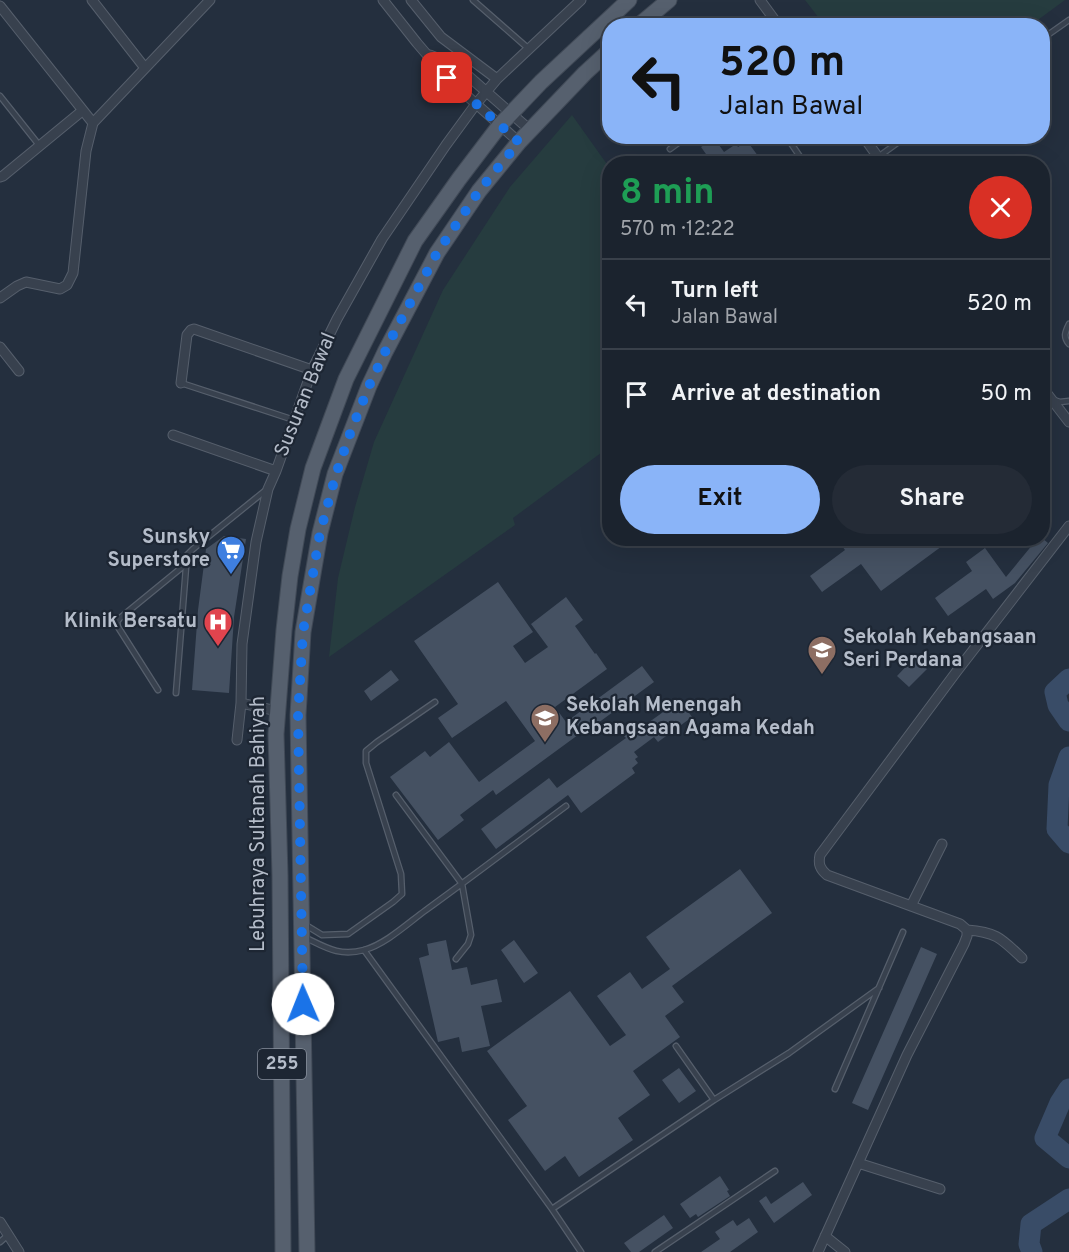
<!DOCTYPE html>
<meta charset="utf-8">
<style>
:root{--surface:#1b232e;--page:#242b36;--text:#f1f3f6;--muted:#a0a4aa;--line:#39404a;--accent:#8ab4f8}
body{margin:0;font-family:Overpass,sans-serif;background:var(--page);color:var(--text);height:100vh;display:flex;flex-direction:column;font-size:22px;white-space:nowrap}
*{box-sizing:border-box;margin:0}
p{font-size:20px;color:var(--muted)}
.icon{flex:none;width:33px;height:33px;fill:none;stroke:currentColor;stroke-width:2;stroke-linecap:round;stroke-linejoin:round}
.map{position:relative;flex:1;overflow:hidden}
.details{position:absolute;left:602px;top:156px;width:448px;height:390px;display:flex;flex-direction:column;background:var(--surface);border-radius:24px;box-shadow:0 6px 24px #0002,0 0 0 2px var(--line)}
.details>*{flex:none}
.banner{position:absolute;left:602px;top:18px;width:448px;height:126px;border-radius:24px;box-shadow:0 6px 24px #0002,0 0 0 2px var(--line);background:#8ab4f8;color:#111;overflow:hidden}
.pin{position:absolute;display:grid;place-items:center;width:51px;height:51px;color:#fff;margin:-26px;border-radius:12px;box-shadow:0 3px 9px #0006}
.me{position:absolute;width:66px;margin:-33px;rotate:359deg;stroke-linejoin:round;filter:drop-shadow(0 0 4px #0008)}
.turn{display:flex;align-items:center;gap:21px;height:126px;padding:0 18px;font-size:27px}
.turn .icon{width:78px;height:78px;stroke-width:2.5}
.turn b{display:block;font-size:42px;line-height:51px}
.round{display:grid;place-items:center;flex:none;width:63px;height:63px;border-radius:32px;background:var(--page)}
.head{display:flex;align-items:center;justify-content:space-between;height:102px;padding:0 18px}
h1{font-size:36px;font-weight:700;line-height:45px;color:#1e9e55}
.button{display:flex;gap:12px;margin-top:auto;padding:12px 18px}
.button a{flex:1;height:69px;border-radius:36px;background:var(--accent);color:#111;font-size:24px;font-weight:700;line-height:69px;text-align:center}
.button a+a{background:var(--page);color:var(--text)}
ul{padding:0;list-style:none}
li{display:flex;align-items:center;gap:18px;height:90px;padding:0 18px;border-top:2px solid var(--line)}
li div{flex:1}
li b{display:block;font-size:22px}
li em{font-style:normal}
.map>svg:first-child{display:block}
.green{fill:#263c3f}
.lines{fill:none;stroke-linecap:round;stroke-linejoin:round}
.river{stroke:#394c67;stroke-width:21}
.building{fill:#455162}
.lane-casing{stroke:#565f6c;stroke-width:7}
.street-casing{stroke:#565f6c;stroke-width:11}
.primary-casing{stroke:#414a57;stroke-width:17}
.lane{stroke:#38414e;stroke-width:4.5}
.street{stroke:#38414e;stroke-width:9}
.primary{stroke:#56606e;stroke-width:15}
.route{stroke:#1a73e8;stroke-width:10;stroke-dasharray:0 18}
.labels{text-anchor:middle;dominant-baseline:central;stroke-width:4.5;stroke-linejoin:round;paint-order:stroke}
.shield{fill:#1d2633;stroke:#878f9c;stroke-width:1.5}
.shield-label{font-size:18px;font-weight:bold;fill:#b4bcc9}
.street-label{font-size:20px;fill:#b4bcc9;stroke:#1d2633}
.poi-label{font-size:20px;font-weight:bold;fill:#b4bcc9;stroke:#1d2633;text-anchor:end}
</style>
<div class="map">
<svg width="1069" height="1252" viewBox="0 0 1069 1252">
<rect width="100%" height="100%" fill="#242f3e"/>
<path class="green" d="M805,0h260l-34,25 -206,1z
M572,115l37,52v280l-96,71 2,7 -186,132 9,-79 17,-71 19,-65 69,-152 67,-103z"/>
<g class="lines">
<path class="river" d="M1069,679l-14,13 3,13 11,16
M1069,757l-10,28 -2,44 12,14
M1069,1089l-9,14 -15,35 24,20
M1032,1252l-3,-8 2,-20 38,-25"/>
</g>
<path class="building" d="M714,138l10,14 12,-8 2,3 9,-6 17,23h-51l-12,-17z
M224,536l22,3 -12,78 -5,76 -37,-3 6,-80 8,-61z
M836,538h117l-72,53 -20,-27 -39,28 -12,-16 35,-26z
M1038,538h4l6,5 -33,40 -22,16 -7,-10 -38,27 -13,-18 37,-27 -6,-9 19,-14 21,29z
M498,582l35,50 -20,14 12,17 23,-16 -17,-23 35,-27 17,23 -8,6 20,28 1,-1 11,16 -52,38 11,15 76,-56 12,16 -71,52 -1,-2 -86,63 -3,-5 -33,25 4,5 -26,20 -48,-63 35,-26 5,6 19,-15 30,40 56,-41 -29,-40 -54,37 -14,-20 20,-14 -44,-63z
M915,657l12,12 -18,18 -12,-11z
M391,670l8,10 -28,21 -7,-10z
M680,700l12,17 -34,25 -4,-5 -20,15 4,5 -3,2 3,4 -6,5 3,5 -54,40 -13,-18 -72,54 -15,-20 68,-51 8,10 69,-50 -2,-2 19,-14 2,3z
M740,869l32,44 -100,73 12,16 -19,14 15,21 -47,34 17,24 -32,23 15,22 -54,37 -14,-21 -20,15 -37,-51 19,-14 -40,-55 83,-60 40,55 16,-11 -29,-39 33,-24 12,17 28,-20 -24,-32z
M446,940l6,30 15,-3 4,18 26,-6 5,23 -21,4 9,40 -28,6 -3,-15 -21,5 -19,-84 10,-3 -2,-11z
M514,940l24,33 -14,10 -23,-33z
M921,947l16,7 -69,156 -16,-7z
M679,1068l17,23 -17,12 -17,-23z
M720,1176l9,14 -2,1 3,5 -32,21 -2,-3 -6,4 -10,-14z
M803,1182l9,13 -38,28 -15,-22 7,-5 5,8z
M664,1215l9,13 -34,24h-8l-7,-9z
M749,1218l9,14 -28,20h-29l19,-13 -5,-7 18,-12 4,6z"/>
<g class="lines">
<g class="lane-casing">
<path id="lane" d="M473,0l57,50
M1042,39l27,-19
M0,96l39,49
M786,136l19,28
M670,149l18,-13
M878,157l29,-21
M1069,324c-4,8 -6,13 0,20
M181,383l113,37
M1054,400l6,2 9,-1
M158,690l-40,-63 -1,-5 3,-4 66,-54
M176,693l11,-138 6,-6 73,-59
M396,795l66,89 9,51 -3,9 -12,15
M304,924l18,11 26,-1 45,-32 9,-8 -1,-20 -35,-111v-12l11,-9 58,-40
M304,937c21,10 35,20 60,13 22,-6 44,-27 62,-40 47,-34 93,-69 140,-104
M364,950l188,259 29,43
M676,1046l38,54
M835,1089l68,-157
M552,1209l162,-109 75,-47 90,-65
M0,1242l8,-7
M655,1252l120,-81"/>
</g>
<g class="street-casing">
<path id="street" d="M92,0l53,68
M383,0l34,43 30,35 72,64
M411,0l30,37 56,42
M760,0l19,26
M0,6l93,117
M430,55l27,11 73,64
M863,136l20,28
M0,177l3,-1 79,-65
M0,298l17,-12 9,-4 34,7 7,-4 6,-12 13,-122 7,-28 117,-123
M0,347l19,24
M181,383l6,-48 4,-5 3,-1 118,41
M1042,387l27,35
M173,435l103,36
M241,703l36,8
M237,740l4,-37 1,-59 14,-102 12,-53 8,-18 36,-101 25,-51 45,-80 64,-94 30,-41 21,-25 84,-79
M911,906l31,-62
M967,930c29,2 34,8 55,28
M858,1163l82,26
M0,1222l19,30
M825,1236l20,16
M818,1252l89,-197 57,-111 3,-8v-6l-7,-6 -133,-49c-7,-6 -9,-11 -7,-20l137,-184 112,-145"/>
</g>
<g class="primary-casing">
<path id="primary" d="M638,26l31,-26
M283,1252l-3,-377 -4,-141 8,-104 6,-54 8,-47 15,-61 33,-89 69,-138 44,-62 41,-54 41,-43 88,-82
M307,1252l-9,-537 5,-83 17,-99 15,-59 34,-88 16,-34 52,-99 42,-62 40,-49 66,-69 24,-22"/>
</g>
<use href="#lane" class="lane"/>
<use href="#street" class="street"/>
<use href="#primary" class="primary"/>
</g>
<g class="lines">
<path class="route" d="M303,1004l-5,-289 5,-83 17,-99 16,-59 15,-43 18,-45 24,-51 44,-82 42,-62 40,-49 -72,-64"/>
</g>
<defs>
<g id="supermarket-pin" transform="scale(1.5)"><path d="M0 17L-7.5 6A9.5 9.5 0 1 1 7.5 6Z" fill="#3f7fe0" stroke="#1d2633"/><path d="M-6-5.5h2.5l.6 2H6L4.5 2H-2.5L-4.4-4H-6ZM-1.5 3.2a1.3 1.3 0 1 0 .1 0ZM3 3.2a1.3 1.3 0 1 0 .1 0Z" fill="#fff"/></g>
<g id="hospital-pin" transform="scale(1.5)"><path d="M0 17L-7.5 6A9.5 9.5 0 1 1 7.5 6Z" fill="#e0444e" stroke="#1d2633"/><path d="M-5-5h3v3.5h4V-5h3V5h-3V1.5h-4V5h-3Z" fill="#fff"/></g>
<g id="school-pin" transform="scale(1.5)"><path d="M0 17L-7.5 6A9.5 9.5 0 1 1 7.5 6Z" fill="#8d6e63" stroke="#1d2633"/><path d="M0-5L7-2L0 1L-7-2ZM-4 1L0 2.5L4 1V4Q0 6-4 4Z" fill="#fff"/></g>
</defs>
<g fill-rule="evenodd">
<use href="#supermarket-pin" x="231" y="550"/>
<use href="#hospital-pin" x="218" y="622"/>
<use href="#school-pin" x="822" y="650"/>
<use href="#school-pin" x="545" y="718"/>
</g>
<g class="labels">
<rect class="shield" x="258" y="1049" width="48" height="30" rx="4.5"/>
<g class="shield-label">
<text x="282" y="1064">255</text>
</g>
<g class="street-label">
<text transform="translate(306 395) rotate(-68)">Susuran Bawal</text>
<text transform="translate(259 824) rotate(-90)">Lebuhraya Sultanah Bahiyah</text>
</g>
<g class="poi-label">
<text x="210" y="538">Sunsky<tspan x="210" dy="23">Superstore</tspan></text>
<text x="197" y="622">Klinik Bersatu</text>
<text x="843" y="638" text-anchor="start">Sekolah Kebangsaan<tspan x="843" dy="23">Seri Perdana</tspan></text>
<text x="566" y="706" text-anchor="start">Sekolah Menengah<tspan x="566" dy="23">Kebangsaan Agama Kedah</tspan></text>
</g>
</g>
</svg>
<div class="pin" style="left:447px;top:78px;background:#d93025"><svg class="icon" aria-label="arrive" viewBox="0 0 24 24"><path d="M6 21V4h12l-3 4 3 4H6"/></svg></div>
<svg class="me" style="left:303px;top:1004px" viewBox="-20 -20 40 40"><circle r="19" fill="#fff"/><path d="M0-13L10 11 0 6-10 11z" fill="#1a73e8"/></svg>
<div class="banner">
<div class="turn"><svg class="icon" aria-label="left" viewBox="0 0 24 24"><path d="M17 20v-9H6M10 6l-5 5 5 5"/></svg><div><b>520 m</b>Jalan Bawal</div></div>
</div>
<section class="details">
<div class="head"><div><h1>8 min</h1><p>570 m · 12:22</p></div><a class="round" style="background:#d93025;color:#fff"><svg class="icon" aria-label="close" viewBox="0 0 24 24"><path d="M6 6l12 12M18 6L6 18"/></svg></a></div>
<ul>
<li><svg class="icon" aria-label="left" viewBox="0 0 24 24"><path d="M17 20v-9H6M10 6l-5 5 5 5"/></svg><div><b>Turn left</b><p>Jalan Bawal</p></div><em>520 m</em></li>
<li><svg class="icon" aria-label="arrive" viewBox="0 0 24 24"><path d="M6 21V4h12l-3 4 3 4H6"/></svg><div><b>Arrive at destination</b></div><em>50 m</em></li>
</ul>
<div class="button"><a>Exit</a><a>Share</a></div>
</section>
</div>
